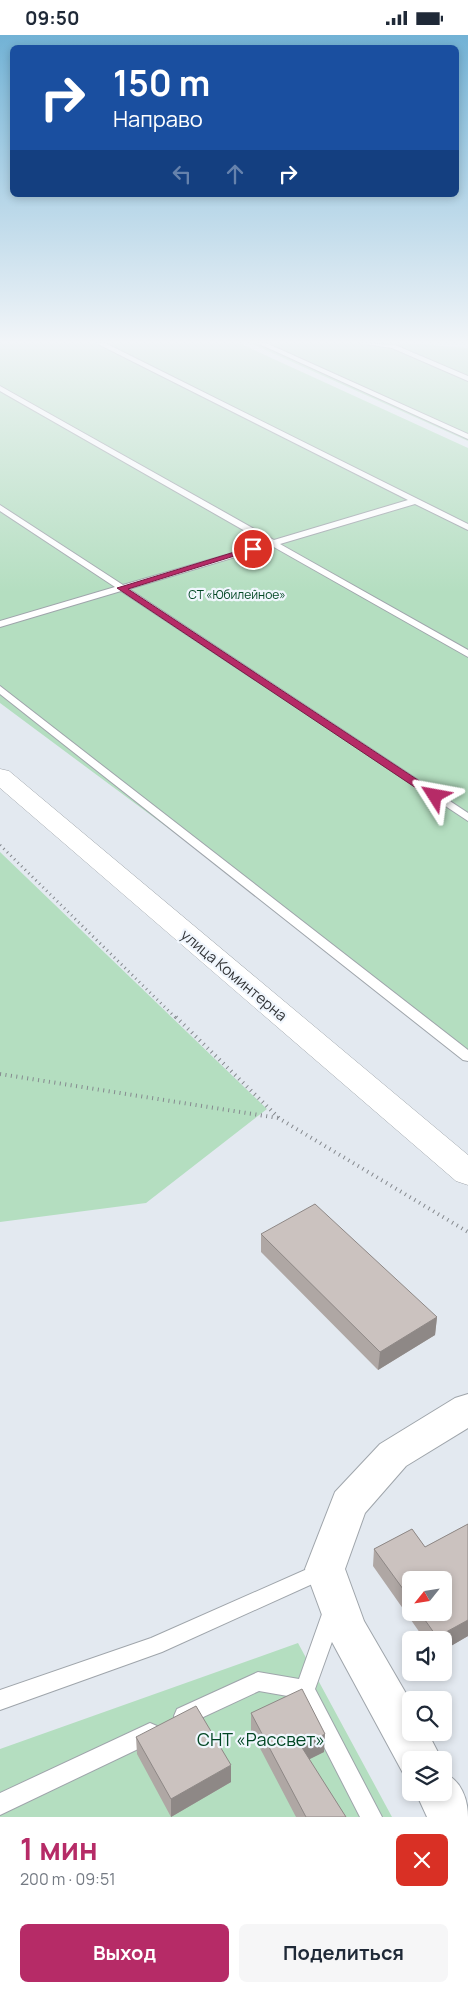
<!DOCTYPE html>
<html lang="ru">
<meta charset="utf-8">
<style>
:root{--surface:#fff;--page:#f6f6f7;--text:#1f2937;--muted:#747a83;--accent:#b62b67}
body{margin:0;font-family:Manrope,sans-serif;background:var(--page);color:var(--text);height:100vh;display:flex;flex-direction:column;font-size:19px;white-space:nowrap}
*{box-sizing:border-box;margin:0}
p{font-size:16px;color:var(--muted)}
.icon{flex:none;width:28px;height:28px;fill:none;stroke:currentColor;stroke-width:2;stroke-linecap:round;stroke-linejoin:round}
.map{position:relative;height:1782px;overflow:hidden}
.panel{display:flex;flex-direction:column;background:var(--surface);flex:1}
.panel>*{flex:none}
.guide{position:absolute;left:10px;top:10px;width:449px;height:152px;border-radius:8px;box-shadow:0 2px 8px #0003;background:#1a4fa0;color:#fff;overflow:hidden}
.needle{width:32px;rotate:240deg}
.fabs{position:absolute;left:402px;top:1536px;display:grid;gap:10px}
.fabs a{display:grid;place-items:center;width:50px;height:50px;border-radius:8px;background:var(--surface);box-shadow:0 2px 8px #0003;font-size:25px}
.pin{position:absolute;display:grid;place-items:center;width:42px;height:42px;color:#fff;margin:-21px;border:2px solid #fff;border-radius:50%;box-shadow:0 1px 5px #0007}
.me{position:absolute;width:55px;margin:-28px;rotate:304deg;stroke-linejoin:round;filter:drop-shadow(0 0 4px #0008)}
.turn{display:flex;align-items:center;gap:18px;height:105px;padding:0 20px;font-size:22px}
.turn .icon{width:65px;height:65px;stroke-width:2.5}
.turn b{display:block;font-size:35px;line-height:42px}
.lanes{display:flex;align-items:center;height:48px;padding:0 20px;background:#0003;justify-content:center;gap:25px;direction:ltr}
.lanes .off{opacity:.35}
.round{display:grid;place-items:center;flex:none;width:52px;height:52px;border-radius:8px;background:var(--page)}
.head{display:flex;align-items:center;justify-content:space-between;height:85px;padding:0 20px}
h1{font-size:30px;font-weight:700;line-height:38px;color:var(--accent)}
.action{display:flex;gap:10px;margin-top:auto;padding:10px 20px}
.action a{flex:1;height:58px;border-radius:8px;background:var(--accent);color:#fff;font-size:20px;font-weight:700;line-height:58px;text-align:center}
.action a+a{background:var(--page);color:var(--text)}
.status{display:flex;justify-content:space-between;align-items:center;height:35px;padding:0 25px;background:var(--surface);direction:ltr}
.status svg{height:14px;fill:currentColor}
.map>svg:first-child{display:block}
.green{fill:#b4dec0}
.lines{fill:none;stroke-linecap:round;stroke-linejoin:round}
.service-casing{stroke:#9fa5ab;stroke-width:2}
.minor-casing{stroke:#9fa5ab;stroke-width:2}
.tertiary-casing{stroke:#9fa5ab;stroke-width:1}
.path-far1{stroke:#85898e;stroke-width:3;stroke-dasharray:1 4;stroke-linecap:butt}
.path{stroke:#85898e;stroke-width:4;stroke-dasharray:1 4.5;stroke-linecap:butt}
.service{fill:#fff;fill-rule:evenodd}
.minor{fill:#fff;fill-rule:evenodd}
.tertiary{fill:#fff;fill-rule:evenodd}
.wall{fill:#afa7a4;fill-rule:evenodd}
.shaded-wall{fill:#8e8886}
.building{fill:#cbc2bf;stroke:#8e8886}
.route{fill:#b62b67;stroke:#761c43}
.labels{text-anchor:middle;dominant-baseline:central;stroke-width:4.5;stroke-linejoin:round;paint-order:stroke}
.far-park-label{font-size:12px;fill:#024724;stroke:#f0f6fd}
.street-label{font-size:15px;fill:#323437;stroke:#f0f6fd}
.near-park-label{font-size:18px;fill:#024724;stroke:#f0f6fd}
</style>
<div class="status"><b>09:50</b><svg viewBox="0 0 49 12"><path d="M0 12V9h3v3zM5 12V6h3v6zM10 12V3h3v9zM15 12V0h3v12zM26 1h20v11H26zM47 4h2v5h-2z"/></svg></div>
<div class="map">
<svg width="468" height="1782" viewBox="0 0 468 1782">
<rect width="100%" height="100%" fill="#e3e9f0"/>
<path class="green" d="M0,308h239l229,105v603l-468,-348z
M250,308h156l62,5v93z
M0,817l267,257 -121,94 -146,19z
M298,1608l94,174h-392v-68z"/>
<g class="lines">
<g class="service-casing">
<path id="service" d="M96,308h9l363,181v6l-53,-26 -135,40 188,106v7l-196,-111 -143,43 339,224v8l-347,-230 -121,36v-6l115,-34 -115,-76v-6l123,80 143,-42 -266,-152v-5l274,154 134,-40z
M257,308h9l202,91v5z
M359,308l36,2 73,31v5l-76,-33z
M0,651l468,364v11l-5,-1 -463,-366z
M323,1527l7,2 2,6 -2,6 -168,76 -162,58v-20l151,-52z
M332,1570l7,3 3,6 -27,75 67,128h-22l-61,-119 -40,-7 -75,35 -7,-3 -3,-7 3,-7 81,-37 41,7 23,-65 3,-6z
M150,1688l7,3 3,7 -3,7 -157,75v-22z"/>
</g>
<g class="minor-casing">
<path id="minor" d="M468,1359v34l-62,38 -41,47 -20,56 19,52 47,81v31h17l14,27h-31v18l-7,-3 -72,-133 -27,-73 30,-77 45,-48 75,-46z
M444,1738c17,7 24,26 24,44h-41l-11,-24h28z"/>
</g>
<g class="tertiary-casing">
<path id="tertiary" d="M0,734l9,2 459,384v30l-12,-4 -456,-393z"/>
</g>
<path class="path-far1" d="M0,810l177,174"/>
<path class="path" d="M176,982l104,102 188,113
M0,1039l278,44"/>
<use href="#service" class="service"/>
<use href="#minor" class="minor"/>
<use href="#tertiary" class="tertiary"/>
</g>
<path class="wall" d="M261,1199l176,83 -2,18 -57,35 -117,-118z
M468,1489v112l-24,14v-10h-19l-52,-74 1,-17 38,-20 13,18zM411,1545h33v33h-33z
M251,1678l73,39 -15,7 37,58h-50l-45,-86z
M136,1702l95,45 -60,35 -34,-63z"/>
<path class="shaded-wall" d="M437,1282l-2,18 -57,35 2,-18z
M468,1585v16l-24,14v-10h-7v-3z
M325,1699l-1,18 -24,12 1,-18z
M231,1730v17l-60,35v-18z"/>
<path class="building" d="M315,1169l122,113 -57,35 -119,-118z
M468,1489v96l-31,17 -17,-24h24v-33h-33v20l-37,-51 38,-20 13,18z
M302,1654l23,45 -24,12 45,71h-40l-55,-104z
M196,1671l35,59 -60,34 -35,-62z"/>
<linearGradient id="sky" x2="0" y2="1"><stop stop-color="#72b2d5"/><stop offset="0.55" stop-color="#f2f5f8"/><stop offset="1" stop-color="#f2f5f8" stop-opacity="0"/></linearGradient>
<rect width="468" height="558" fill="url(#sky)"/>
<path class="route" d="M251,512l6,2 -129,40 311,205v4h-8l-314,-210z"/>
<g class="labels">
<g class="far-park-label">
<text x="237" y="559">СТ «Юбилейное»</text>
</g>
<g class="street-label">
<text transform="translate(234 940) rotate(40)">улица Коминтерна</text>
</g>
<g class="near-park-label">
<text x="261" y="1704">СНТ «Рассвет»</text>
</g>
</g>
</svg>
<div class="fabs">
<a><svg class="needle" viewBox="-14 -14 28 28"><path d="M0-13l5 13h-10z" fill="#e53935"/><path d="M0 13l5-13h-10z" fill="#747a83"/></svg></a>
<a><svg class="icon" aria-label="sound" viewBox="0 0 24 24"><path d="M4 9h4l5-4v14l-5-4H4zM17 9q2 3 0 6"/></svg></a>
<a><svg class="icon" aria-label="search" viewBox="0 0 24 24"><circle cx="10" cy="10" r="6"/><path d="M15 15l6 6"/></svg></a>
<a><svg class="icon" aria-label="layers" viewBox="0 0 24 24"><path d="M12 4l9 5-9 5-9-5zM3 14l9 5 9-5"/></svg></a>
</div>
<div class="pin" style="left:253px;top:514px;background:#d93025"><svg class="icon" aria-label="arrive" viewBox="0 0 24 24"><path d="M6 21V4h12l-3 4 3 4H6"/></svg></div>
<svg class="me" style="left:435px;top:761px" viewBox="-20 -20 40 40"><path d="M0-17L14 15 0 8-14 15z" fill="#b62b67" stroke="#fff" stroke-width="4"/></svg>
<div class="guide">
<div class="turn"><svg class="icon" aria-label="right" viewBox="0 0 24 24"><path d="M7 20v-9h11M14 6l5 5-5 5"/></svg><div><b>150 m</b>Направо</div></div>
<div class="lanes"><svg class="icon off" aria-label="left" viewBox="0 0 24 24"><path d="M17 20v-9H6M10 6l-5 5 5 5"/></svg><svg class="icon off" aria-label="ahead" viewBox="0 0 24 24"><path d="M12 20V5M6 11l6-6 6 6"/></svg><svg class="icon" aria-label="right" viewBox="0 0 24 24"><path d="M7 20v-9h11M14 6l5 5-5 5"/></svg></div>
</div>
</div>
<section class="panel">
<div class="head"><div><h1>1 мин</h1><p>200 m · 09:51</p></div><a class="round" style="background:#d93025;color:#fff"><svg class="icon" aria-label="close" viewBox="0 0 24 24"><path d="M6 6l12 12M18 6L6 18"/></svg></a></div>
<div class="action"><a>Выход</a><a>Поделиться</a></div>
</section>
